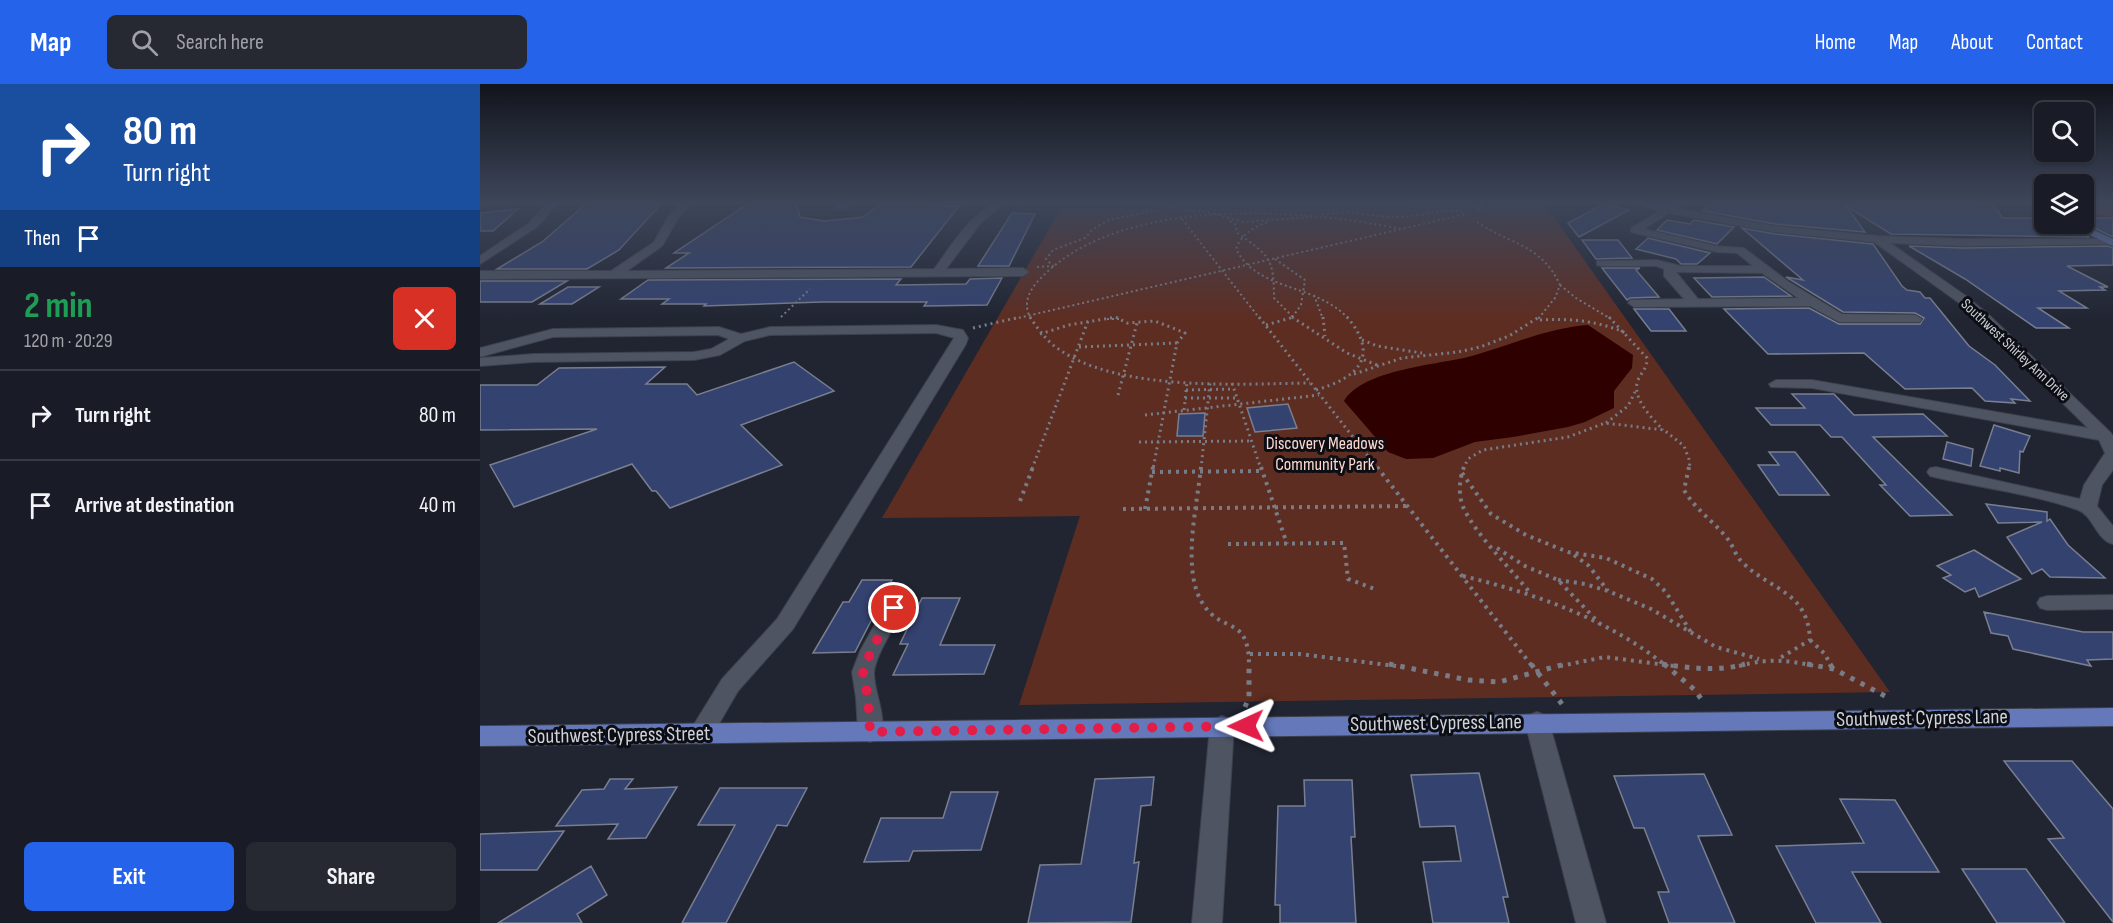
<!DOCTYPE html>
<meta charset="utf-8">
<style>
:root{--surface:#191c26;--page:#262932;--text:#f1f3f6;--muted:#9fa1a7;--line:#373a43;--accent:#2563eb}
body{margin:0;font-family:"Sofia Sans Condensed",sans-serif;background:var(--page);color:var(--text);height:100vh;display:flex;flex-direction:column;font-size:22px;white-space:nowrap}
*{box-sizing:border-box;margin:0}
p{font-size:20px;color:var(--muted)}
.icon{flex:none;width:33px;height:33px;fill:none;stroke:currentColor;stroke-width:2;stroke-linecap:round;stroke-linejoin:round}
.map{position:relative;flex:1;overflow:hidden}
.side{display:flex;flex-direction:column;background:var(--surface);width:480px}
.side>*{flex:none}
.banner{background:#1a4fa0;color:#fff;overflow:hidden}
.controls{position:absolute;left:1554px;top:18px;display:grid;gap:12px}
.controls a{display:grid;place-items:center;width:60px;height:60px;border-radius:9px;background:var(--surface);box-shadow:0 2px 4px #0004,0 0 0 2px var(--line);font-size:30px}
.pin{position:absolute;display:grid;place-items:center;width:51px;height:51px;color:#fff;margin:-26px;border:3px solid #fff;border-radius:50%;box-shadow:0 2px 6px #0007}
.me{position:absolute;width:66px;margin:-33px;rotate:269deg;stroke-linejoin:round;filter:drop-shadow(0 0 4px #0008)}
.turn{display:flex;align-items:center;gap:21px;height:126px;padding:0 24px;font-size:27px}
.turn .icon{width:78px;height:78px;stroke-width:2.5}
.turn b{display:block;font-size:42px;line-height:51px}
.then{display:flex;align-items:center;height:57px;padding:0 24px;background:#0003;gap:12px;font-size:22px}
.round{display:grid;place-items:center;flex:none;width:63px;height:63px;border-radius:9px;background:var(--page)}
.overview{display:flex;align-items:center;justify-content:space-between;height:102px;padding:0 24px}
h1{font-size:36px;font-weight:700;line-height:45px;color:#1e9e55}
.button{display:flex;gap:12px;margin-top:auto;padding:12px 24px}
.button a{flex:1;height:69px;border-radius:9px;background:var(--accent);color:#fff;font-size:24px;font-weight:700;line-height:69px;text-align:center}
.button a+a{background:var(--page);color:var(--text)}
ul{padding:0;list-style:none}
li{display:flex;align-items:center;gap:18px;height:90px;padding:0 24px;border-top:2px solid var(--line)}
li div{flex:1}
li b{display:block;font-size:22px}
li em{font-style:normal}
header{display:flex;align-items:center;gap:36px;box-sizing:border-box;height:84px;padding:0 30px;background:var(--accent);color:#fff}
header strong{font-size:28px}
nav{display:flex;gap:33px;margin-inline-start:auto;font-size:21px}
.search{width:420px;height:54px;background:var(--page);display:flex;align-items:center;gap:15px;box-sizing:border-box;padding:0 21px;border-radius:9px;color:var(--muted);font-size:22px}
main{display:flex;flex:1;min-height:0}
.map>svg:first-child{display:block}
.green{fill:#5e2d21}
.forest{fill:#70392c}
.water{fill:#2f0000}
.building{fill:#344270;stroke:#797f8f;stroke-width:1.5}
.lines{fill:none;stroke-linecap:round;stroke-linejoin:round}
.minor-casing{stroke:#3d414c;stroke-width:2}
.major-casing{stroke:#3d414c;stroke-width:2}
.path-far3{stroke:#787c87;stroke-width:2;stroke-dasharray:2 3;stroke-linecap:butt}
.path-far2{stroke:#787c87;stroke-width:3;stroke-dasharray:2 4;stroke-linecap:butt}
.path-far1{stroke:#787c87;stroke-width:4;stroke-dasharray:3 5;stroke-linecap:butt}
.path{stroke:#787c87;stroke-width:5;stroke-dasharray:4.5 7;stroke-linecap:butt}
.minor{fill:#4e5462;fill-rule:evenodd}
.major{fill:#6579ba;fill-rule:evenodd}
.route{stroke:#e11d48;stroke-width:10;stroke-dasharray:0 18}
.labels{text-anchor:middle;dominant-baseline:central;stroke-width:6;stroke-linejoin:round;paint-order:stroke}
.far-street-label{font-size:15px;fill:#ced2da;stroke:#0c0e14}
.park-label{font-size:18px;fill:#fed8cf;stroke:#0c0e14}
.near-street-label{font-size:21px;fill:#ced2da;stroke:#0c0e14}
</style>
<header>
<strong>Map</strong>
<div class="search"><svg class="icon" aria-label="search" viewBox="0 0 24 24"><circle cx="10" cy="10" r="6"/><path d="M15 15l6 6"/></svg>Search here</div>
<nav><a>Home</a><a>Map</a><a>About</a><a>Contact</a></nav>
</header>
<main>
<section class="side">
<div class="banner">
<div class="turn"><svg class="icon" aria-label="right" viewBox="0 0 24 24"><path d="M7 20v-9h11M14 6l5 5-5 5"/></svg><div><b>80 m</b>Turn right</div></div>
<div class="then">Then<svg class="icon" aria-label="arrive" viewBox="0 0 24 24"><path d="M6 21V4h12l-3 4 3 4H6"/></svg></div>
</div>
<div class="overview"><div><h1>2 min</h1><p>120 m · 20:29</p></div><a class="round" style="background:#d93025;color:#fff"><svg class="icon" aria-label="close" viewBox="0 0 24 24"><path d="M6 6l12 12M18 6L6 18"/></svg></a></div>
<ul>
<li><svg class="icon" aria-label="right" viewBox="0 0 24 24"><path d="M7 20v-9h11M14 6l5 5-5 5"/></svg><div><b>Turn right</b></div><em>80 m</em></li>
<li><svg class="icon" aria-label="arrive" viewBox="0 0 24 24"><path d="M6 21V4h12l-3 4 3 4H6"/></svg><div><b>Arrive at destination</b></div><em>40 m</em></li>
</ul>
<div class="button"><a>Exit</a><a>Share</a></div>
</section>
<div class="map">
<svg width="1633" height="839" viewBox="0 0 1633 839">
<rect width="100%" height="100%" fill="#212532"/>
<path class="green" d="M1066,122l344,486 -871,13 61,-189 -198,2 179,-310z"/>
<path class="forest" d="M1604,119h29v14l-29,-4z"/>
<path class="water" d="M1108,241l45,30 -1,13 -18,23v17l-29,14 -17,5 -55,10 -38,5 -42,16 -27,1 -18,-7 -44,-51c19,-32 94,-36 128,-45 39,-11 75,-28 116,-31z"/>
<path class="building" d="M107,119h75l-43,47 -32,19h-90l45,-27z
M269,119h47l4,14 25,4 38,-4 19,-14 77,3 -48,61 -245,1 23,-15h-15z
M1230,119h268l15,2 10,13h41v6h22l23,13 -198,-3 -45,-28 19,26 -90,-8 -72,-13z
M1124,120l25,6 -50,27 -11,-14z
M38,125l-25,22h-13v-18z
M532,129l23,1 -26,52h-31z
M1604,134h29v19l-29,-14z
M1187,136l23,4 4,-4 40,7 -17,17 -60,-14z
M1262,144l33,6 98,10 29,42 5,4 13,2 5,6h5l39,48 26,19 35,36 -19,-2 4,4 -30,-2 -13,-13 -67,1 -41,-36 -96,1 -44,-45 85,-1 30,16h81l4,-6 -9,-5 -72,-1 -57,-35 17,3z
M1168,154l62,15 -13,11h-16l-5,-5 -40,-10z
M1102,156h36l14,18 -36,1z
M1429,162l53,2 146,-2 5,2v17l-46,1 41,21h-8l5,3 -46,1 28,17h-49l31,20h-33l-71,-49z
M1122,184h38l-4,2 23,27 -29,1 -3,2z
M1284,193l27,19 -79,1 -18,-19z
M522,194l-15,27 -63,1 3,-4h-105l-118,4 2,-2h-44l7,-5h-48l27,-19 253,-1 -5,6 70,-1 4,-5z
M0,197h87l-35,21h-52z
M88,203h31l-27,17h-32z
M1154,225h35l17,22h-35z
M314,278l40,29 -93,34 41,40 -112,43 -14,-17h-4l-20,-27 -118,43 -24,-42 107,-36 -117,1v-45h57l22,-17 106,-1 -19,17h41l10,11z
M1312,310h42l20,21 69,-1 24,22 -74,1 79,78 -42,1 -30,-31h6l-44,-48h-11l-11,-12h-49l-15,-17h49z
M808,320l9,24 -42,4 -8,-24z
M725,329l-2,23h-26l2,-22z
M1514,341l36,11 -7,16 -3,-1 -1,22 -19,-5v3l-20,-5z
M1467,358l26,7 -2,17 -28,-7z
M1289,368h26l34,43h-50l-21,-30h21z
M1506,420l61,8v9l3,-2 18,26 37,33 -55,-1 -8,-8 -10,5 -25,-37 35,-15 -44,1z
M1494,466l47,29 -42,18 -4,-9 -10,4 -22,-14 8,-3 -14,-9z
M382,496h30l-37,72 -42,1 30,-51h6z
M442,514h38l-20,47h55l-11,29 -91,1 15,-31h-8z
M1504,528l99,20h30v27l-26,1 4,6 -78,-17 -5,-13 -17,-3z
M1524,677h68l41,48v113l-65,-83 16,-1z
M999,689l29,124h-5l6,26h-76l-10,-61 38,-1 -6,-35 -35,1 -9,-52z
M1224,690l28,61 -34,1 37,87h-66l-11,-31h11l-25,-64h-10l-20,-52z
M674,693l-3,28 -10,1 -7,57 5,-1 -8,60 -103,1 12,-58 41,-1 14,-85z
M130,695h23l-8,10 52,-2 -31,51 -38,1 10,-15 -62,2 26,-36 22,-1z
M824,696h48l3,57h-4l5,86h-76v-18h-5l3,-99h27z
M240,704h87l-20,38 -10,-1 -51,98h-44l53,-98h-37z
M471,708h47l-17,58 -68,1 -4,10 -45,1 17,-44h62z
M1360,715l55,1 44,72h-87l29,51h-65l-40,-77 88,-3z
M84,747l-27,39h-57v-36z
M111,782l16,29 -30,19 5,9h-84z
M1482,785h64l39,54h-68z"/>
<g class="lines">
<g class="minor-casing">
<path id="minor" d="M0,119h20l-20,5z
M67,119h11l-21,24 -57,37v-8l49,-33z
M200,119h11l-14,17 -15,26 -35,25 307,-2c16,-21 42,-66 70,-66l-24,21 -34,45 77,-1 6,4 -6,4 -543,3v-8h131l43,-29 14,-25z
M360,119h14l-11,6h-8v-4z
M687,119h10l-2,5 -4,1 -5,-3z
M992,119h10l3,7 -9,2z
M1154,119l32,3 8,-3 4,3 -2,2 99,18 104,10 83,3h151v4l-4,1 -147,2 -72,-3 76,53 22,18 123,119 2,3v34l-11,15 -5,21 16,20v18c-17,-4 -20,-29 -35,-34 -48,-17 -99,-22 -148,-34l-3,-4 3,-4 6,-1 144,32 4,-14 21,-32 -6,-13 -287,-52 -41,-1 -2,-3 7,-4h36l276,48 -110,-108 -20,-18 -84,-60 -99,-10 -106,-19 -25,16 73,17 27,2 45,34 53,32 73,1 7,4 -2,3h-81l-29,-16 -176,1 -6,-4 2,-3 54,-1 -20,-23v-7l-8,-3h-55l-4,-1v-4l60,-1 24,6h72l-16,-13 -20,-1 -86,-20v-4l28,-17zM1196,188l86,1 36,25 -100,1z
M456,241l27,5 5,8 -2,6 -173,285 -55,62 -29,50 -9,3 -9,-3 -3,-7 34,-55 55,-60 177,-281 -18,-5 -166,2 -25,6 -25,14 -26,5 -161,2 -53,4v-8l53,-4 161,-2 17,-3 18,-10 -11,-4 -165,2 -73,20v-9l73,-19 166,-2 22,7 29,-7z
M1633,511v14l-66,1 -7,-2 -3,-5 3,-5 7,-2z
M414,517l7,2 3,5c-8,16 -29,48 -30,65 0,21 15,46 5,66l-9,3 -9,-3 -3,-7 -2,-34 -4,-26 8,-21 24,-43 3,-5z
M1057,628l8,3 4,7 57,201h-30l-51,-201 4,-7z
M742,632l8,3 4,7 -12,197h-30l18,-197 4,-7z"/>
</g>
<g class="major-casing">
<path id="major" d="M1547,119l17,2v7z
M1588,140h12l33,15v7z
M1633,624v18l-1633,20v-20z"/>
</g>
<path class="path-far3" d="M703,126l28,3 32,9 69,-5
M842,131c27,-7 51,3 78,2 23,-1 43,-9 65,-5
M702,135l78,100
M750,137l5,3 2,9c32,22 37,25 37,65l21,21
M787,138c-14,6 -26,12 -31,27 22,43 78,33 113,70
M997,138c34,23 64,22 83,63l-5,13 -17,21
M795,175l30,21 -4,25 -10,14
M557,183l16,-1 -7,-7 7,-9 32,-12 8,-9 16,-9 48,-10
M1080,201l16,13 35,21
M834,211l9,24
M301,233l29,-28
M534,235l452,-105
M551,235c-10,-17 0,-32 13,-44 80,-79 256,-67 357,-46
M627,235h12"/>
<path class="path-far2" d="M550,233c7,11 17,24 27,31 60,44 181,36 253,35
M636,233l11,6 28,-2 30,12 -8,10 -24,126
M779,233l119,152
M812,233l55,36 30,12
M843,233l2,19
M1129,233l38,41c0,11 -5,13 -9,22 -7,18 14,38 25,50
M1060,236c30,-2 58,1 86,13
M786,241l28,-8
M493,244l47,-11
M560,250l29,-9 47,-8
M882,256l15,6 45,7
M599,263l98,-4
M874,290l48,-16 56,-6 22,-5 29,-11 30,-19
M752,299l29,86
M706,306l48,-1
M836,306c41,-12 65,-33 31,-73
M638,311l19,-72
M705,314h52
M704,326l3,-28
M665,331l174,-20
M1126,339l22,-17 7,-14
M659,358l113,-1
M552,385l56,-148
M721,385l9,-86
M983,385l5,-10 15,-9 85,-13 37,-14 59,7 20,16 6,16 -1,7"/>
<path class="path-far1" d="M721,383c-4,39 -20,104 2,137 20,31 46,10 46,62
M781,383l26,77
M897,383l155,199
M984,383c-5,12 -6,30 0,42 14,28 47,60 67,85
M1209,383l-5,23c11,19 29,31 43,48 6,7 8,17 14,23 29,30 67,29 69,79l-30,18
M672,388l110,-1
M982,389l29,41 35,21 42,17 38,6 46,21 14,13 26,42
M540,417l13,-34
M643,425l284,-3
M665,425l8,-42
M748,460l116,-1 4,36 27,10
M1017,464l28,18 33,14 42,44
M1094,471l15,11 19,25
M983,492c70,17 146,43 203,90
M1078,496l27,4 23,7 43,18 65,38 43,12
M1330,556l15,14 6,12
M770,570h49l97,12
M1080,582l45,-9 69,9
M1259,582c30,-8 47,-6 76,0"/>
<path class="path" d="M909,580l79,16 31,2 66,-18
M1051,580l31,40
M1182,580c28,4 55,8 83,0
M1184,580l31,26 9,13
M1327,580l27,5 51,27 4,5
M1350,580l3,5
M765,623l4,-10v-33"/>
<use href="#minor" class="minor"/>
<use href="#major" class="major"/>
</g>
<linearGradient id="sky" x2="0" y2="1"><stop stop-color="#12141c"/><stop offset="0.5" stop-color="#3d465a"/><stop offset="1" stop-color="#3d465a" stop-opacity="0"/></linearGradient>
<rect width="1633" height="237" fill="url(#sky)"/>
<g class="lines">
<path class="route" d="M414,524l-23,43 -8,21 5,26 2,34 376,-6"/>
</g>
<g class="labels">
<g class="far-street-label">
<text transform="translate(1535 266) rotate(43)">Southwest Shirley Ann Drive</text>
</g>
<g class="park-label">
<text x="845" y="359">Discovery Meadows<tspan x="845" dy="21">Community Park</tspan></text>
</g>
<g class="near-street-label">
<text transform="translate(1442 634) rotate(-1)">Southwest Cypress Lane</text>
<text transform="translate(956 639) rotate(-1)">Southwest Cypress Lane</text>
<text transform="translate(139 651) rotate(-1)">Southwest Cypress Street</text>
</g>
</g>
</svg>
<div class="controls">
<a><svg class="icon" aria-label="search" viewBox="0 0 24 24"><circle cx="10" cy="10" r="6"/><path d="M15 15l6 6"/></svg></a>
<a><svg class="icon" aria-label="layers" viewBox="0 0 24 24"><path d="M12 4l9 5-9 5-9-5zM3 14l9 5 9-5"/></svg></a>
</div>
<div class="pin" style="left:414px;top:524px;background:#d93025"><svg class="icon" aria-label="arrive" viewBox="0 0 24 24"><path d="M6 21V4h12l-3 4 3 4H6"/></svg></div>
<svg class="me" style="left:766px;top:642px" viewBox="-20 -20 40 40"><path d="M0-17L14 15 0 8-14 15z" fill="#e11d48" stroke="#fff" stroke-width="4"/></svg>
</div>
</main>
